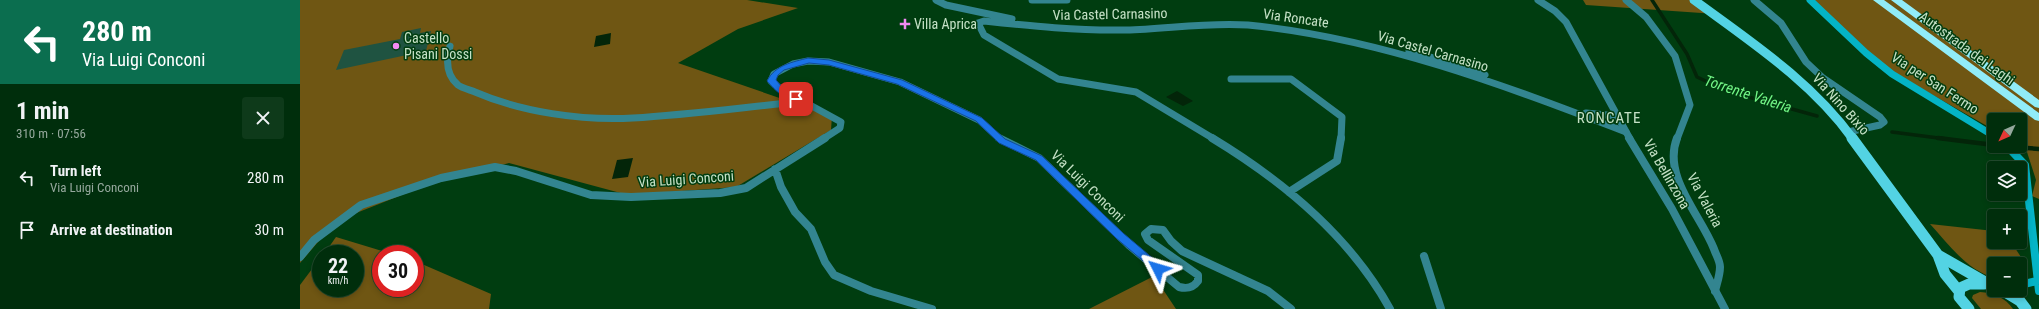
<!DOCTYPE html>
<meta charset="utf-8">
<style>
:root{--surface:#002e0c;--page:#0e3a1a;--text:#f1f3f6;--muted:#95a89d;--line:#224a2d}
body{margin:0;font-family:"Roboto Condensed",sans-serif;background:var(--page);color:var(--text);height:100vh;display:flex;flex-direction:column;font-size:15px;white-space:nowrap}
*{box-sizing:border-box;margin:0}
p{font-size:13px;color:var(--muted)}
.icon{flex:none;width:22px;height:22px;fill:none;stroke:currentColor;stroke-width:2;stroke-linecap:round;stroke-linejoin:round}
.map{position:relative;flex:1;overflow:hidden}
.details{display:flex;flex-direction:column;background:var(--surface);width:300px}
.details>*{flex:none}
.hud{background:#0b6e4f;color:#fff;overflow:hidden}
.needle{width:26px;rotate:226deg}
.buttons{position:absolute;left:1687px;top:113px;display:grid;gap:8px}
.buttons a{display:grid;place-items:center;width:40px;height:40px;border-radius:4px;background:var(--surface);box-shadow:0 2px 6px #0003,0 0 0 1px var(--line);font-size:20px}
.speed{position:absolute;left:12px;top:245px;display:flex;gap:8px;font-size:20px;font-weight:700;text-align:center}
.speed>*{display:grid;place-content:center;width:52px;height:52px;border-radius:50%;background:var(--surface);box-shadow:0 2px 6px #0003,0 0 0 1px var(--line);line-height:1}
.speed small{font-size:10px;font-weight:400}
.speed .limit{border:6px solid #d22;background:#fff;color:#111}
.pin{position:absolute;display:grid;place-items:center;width:34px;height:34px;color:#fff;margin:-17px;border-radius:8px;box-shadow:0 2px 6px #0006}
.me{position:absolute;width:44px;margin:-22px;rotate:310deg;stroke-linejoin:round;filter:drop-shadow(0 0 3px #0008)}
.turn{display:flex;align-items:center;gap:14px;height:84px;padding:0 16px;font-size:18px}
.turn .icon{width:52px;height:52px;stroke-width:2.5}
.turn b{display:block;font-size:28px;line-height:34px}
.round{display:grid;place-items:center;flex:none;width:42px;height:42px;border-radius:4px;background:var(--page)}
.summary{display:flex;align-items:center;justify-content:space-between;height:68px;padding:0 16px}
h1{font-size:24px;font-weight:700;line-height:30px}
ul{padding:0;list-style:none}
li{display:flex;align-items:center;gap:12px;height:52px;padding:0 16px}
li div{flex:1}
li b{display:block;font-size:15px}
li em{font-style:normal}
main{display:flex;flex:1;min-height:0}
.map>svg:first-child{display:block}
.green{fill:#6f5613}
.water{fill:#032509}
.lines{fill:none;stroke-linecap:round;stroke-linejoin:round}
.stream-far1{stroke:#032509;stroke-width:3.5}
.stream{stroke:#032509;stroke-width:4.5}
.building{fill:#1f5341}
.minor-far1{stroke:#338590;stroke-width:7}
.minor{stroke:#338590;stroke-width:8}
.tertiary-far1{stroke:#338590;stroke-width:7}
.tertiary{stroke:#338590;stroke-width:8}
.secondary-far1{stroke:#04b4c6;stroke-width:7}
.secondary{stroke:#04b4c6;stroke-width:8}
.primary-far1{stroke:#53d3e3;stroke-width:9}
.primary{stroke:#53d3e3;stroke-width:11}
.motorway{fill:#91ecf8;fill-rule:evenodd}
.route{fill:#1a73e8;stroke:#114b97}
.poi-dot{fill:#f28af3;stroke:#003d10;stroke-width:1.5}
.labels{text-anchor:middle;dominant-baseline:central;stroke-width:3;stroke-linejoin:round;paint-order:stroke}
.street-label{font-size:14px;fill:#c5e1c6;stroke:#003d10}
.poi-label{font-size:14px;fill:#c5e1c6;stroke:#003d10;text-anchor:start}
.water-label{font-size:15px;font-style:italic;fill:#73f787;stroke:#003d10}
.neighbourhood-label{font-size:15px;letter-spacing:1px;fill:#c5e1c6;stroke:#003d10}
</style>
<main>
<section class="details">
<div class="hud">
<div class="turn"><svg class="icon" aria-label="left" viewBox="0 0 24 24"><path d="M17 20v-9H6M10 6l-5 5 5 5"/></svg><div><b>280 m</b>Via Luigi Conconi</div></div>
</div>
<div class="summary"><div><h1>1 min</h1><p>310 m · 07:56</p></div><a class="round"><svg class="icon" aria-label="close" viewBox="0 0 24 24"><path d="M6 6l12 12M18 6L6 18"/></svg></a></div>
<ul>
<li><svg class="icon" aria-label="left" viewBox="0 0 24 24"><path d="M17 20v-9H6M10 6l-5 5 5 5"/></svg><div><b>Turn left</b><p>Via Luigi Conconi</p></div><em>280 m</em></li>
<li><svg class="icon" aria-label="arrive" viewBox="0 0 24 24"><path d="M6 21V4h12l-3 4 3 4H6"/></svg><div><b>Arrive at destination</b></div><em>30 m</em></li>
</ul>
</section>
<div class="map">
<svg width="1739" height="309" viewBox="0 0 1739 309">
<rect width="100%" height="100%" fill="#003d10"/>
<path class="green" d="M0,0h447l51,8 -60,21 -60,34 154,53 -1,14 -95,57 -108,8 -119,-32 -87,24 -86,34 -36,42z
M1283,0h115l18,14 -130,-9z
M1513,0h226v199l-7,-3 4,-16 -9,-28 -8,-6 1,-26h-26v10l-105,-60z
M1630,224l64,7v11h17l10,15 5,12 -6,9v-14h-26v14c-28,-9 -45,-33 -64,-54z
M36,237l56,17h-11v34h34v-27l76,33 -2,15h-189v-24l21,-28v31h34v-34h-31z
M854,276l22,33h-87z
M1680,292c13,1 26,6 33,17h-32l-9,-11 1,-3z"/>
<path class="water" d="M311,33l-1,11 -16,3 2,-11z
M877,91l16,10 -10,5 -17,-9z
M333,158l-5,19 -16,2 5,-19z"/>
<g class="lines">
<path class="stream-far1" d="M1352,0l35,54 10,23 30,14 90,25
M1592,132l54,7"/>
<path class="stream" d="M1638,138l56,7
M1714,147l25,2"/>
</g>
<path class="building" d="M121,28l-1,5 11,-2 -5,20 -90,19 8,-20 56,-11 2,-7z"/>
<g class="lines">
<path class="minor-far1" d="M636,0l10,5 66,14
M732,0h35
M1326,0l20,17 29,39 15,49 -13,34
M1454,0l27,23 25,39 17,16 57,39 4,5 -4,3 -32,7
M150,46c-4,14 -4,29 8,39 4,3 12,5 17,7 46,20 107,29 158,26 48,-3 97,-9 145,-14l18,-5
M1109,51l64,18 12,6
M931,79h60l51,38 -1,22
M1286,113l31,3
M523,139l17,-11 1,-6 -62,-34 -8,-7 3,-7 19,-10 15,-3 21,1 71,20 79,38 21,19
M914,139l-78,-47 -78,-13 -74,-44 -6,-12 6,-2c47,5 94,10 142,9 41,-1 81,-8 122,-5 132,13 255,60 378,107"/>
<path class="minor" d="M699,138l40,20 91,88 49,41c8,2 14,1 19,-6v-6l-50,-35 -3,-6 6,-5 12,1 8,11 11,10 86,40 23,18
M912,138c71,43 138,98 178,171
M1377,138c-15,39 24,77 37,111 2,6 6,12 6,18 0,8 -3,16 -5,24
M475,169l6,18 14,25 16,17 14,33 9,13 37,16 61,18
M989,192l48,-31 4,-23
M1124,256l17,53
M0,257l14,-17 47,-35 80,-27 54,-11 21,4 75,24 40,2 89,-4 26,-5 79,-50"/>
<path class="tertiary-far1" d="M1238,0l17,11 11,11 64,117"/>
<path class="tertiary" d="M1329,138l43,71 53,100"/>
<path class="secondary-far1" d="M1510,0l56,53 26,21 102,62"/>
<path class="secondary" d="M1707,146l18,19 14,126
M1720,285l17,-4"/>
<path class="primary-far1" d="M1394,0c57,42 117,81 159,139"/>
<path class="primary" d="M1552,138l86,117 7,19 13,16
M1638,255l56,32
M1702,290l18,11 6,8
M1669,309l-10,-12 1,-9 9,-4h15"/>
<path class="motorway" d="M1573,0h11l155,113v8l-4,-1z
M1591,0h11l137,100v8l-4,-1z"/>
</g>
<path class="route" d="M508,58l21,2 73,20 80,38 23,21 37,17 81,77 39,33 2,3 -2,2h-7l-39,-33 -80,-78 -37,-17 -23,-22 -79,-37 -68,-19 -20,-2 -25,7 -6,5 -2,5 7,8 16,10v3c-11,3 -25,-12 -32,-20 8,-16 26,-19 41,-23z"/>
<g class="poi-dot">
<path d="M603 18h4v4h4v4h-4v4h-4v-4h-4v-4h4z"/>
<circle cx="96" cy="46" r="4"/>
</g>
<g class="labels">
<g class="street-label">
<text transform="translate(810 14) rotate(-1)">Via Castel Carnasino</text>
<text transform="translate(996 18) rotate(8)">Via Roncate</text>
<text transform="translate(1667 48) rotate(36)">Autostrada dei Laghi</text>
<text transform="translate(1133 51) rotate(16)">Via Castel Carnasino</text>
<text transform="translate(1635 83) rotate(33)">Via per San Fermo</text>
<text transform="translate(1541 104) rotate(48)">Via Nino Bixio</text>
<text transform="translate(1367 174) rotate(60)">Via Bellinzona</text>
<text transform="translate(386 179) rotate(-4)">Via Luigi Conconi</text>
<text transform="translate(788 186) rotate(44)">Via Luigi Conconi</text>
<text transform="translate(1405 200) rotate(62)">Via Valeria</text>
</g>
<g class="poi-label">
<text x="614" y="24">Villa Aprica</text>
<text x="104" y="38">Castello<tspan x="104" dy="16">Pisani Dossi</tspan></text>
</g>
<g class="water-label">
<text transform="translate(1448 94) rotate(18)">Torrente Valeria</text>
</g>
<g class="neighbourhood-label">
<text x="1309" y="118">RONCATE</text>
</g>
</g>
</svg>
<div class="buttons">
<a><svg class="needle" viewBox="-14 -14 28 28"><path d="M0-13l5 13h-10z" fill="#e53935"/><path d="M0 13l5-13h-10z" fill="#95a89d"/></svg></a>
<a><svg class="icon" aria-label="layers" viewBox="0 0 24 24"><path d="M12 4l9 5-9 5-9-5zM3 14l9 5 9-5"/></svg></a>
<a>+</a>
<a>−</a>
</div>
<div class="speed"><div>22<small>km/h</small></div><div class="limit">30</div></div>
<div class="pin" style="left:496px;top:99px;background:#d93025"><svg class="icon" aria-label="arrive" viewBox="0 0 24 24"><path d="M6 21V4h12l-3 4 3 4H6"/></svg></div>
<svg class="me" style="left:858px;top:269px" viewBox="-20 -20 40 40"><path d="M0-17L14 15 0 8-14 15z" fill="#1a73e8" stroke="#fff" stroke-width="4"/></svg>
</div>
</main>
